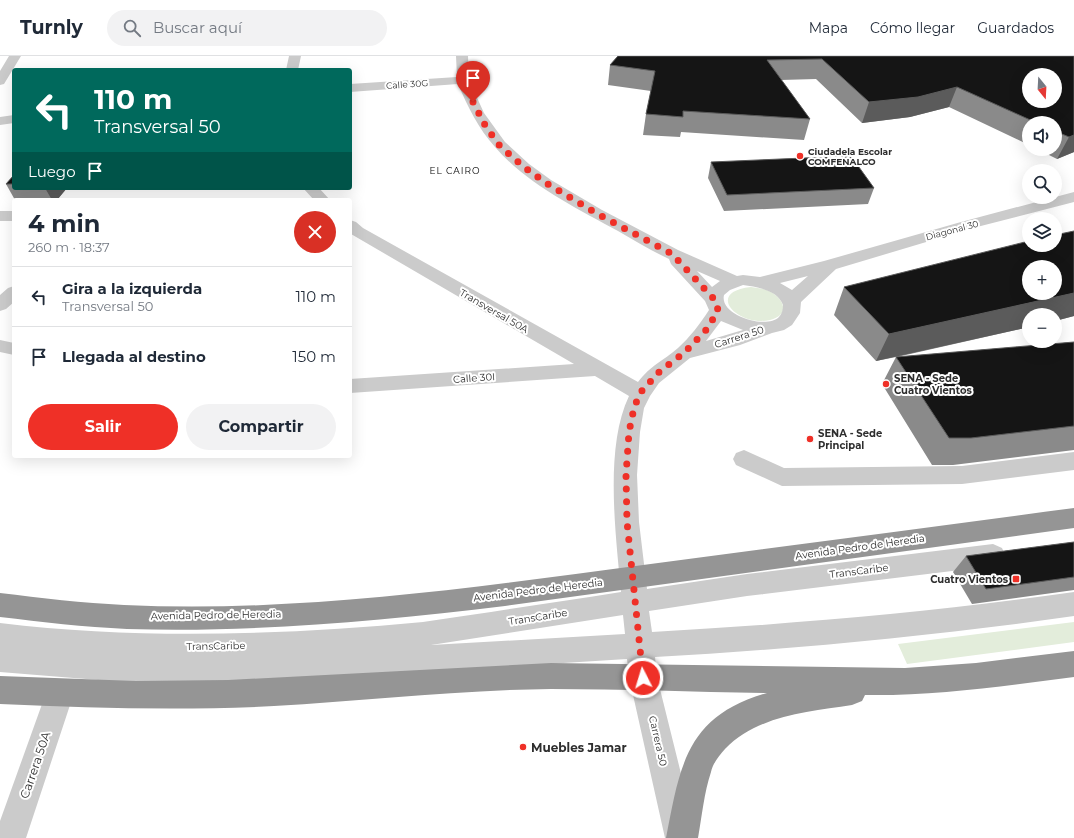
<!DOCTYPE html>
<html lang="es">
<meta charset="utf-8">
<style>
:root{--surface:#fff;--page:#f2f2f3;--text:#1f2937;--muted:#747a83;--line:#e0e1e3;--accent:#ef3027}
body{margin:0;font-family:Montserrat,sans-serif;background:var(--page);color:var(--text);height:100vh;display:flex;flex-direction:column;font-size:15px;white-space:nowrap}
*{box-sizing:border-box;margin:0}
p{font-size:13px;color:var(--muted)}
.icon{flex:none;width:22px;height:22px;fill:none;stroke:currentColor;stroke-width:2;stroke-linecap:round;stroke-linejoin:round}
.map{position:relative;flex:1;overflow:hidden}
.sheet{position:absolute;left:12px;top:142px;width:340px;height:260px;display:flex;flex-direction:column;background:var(--surface);border-radius:4px;box-shadow:0 4px 16px #0002}
.sheet>*{flex:none}
.guide{position:absolute;left:12px;top:12px;width:340px;height:122px;border-radius:4px;box-shadow:0 4px 16px #0002;background:#00695c;color:#fff;overflow:hidden}
.needle{width:26px;rotate:162deg}
.buttons{position:absolute;left:1022px;top:12px;display:grid;gap:8px}
.buttons a{display:grid;place-items:center;width:40px;height:40px;border-radius:50%;background:var(--surface);box-shadow:0 4px 16px #0002;font-size:20px}
.pin{position:absolute;display:grid;place-items:center;width:34px;height:34px;color:#fff;margin:-41px -17px;border-radius:50% 50% 50% 0;rotate:-45deg;box-shadow:0 0 4px #0007}
.pin .icon{rotate:45deg}
.me{position:absolute;width:44px;margin:-22px;rotate:355deg;stroke-linejoin:round;filter:drop-shadow(0 0 3px #0008)}
.turn{display:flex;align-items:center;gap:14px;height:84px;padding:0 16px;font-size:18px}
.turn .icon{width:52px;height:52px;stroke-width:2.5}
.turn b{display:block;font-size:28px;line-height:34px}
.then{display:flex;align-items:center;height:38px;padding:0 16px;background:#0003;gap:8px;font-size:15px}
.round{display:grid;place-items:center;flex:none;width:42px;height:42px;border-radius:21px;background:var(--page)}
.head{display:flex;align-items:center;justify-content:space-between;height:68px;padding:0 16px}
h1{font-size:24px;font-weight:700;line-height:30px}
.cta{display:flex;gap:8px;margin-top:auto;padding:8px 16px}
.cta a{flex:1;height:46px;border-radius:24px;background:var(--accent);color:#fff;font-size:16px;font-weight:700;line-height:46px;text-align:center}
.cta a+a{background:var(--page);color:var(--text)}
ul{padding:0;list-style:none}
li{display:flex;align-items:center;gap:12px;height:60px;padding:0 16px;border-top:1px solid var(--line)}
li div{flex:1}
li b{display:block;font-size:15px}
li em{font-style:normal}
header{display:flex;align-items:center;gap:24px;box-sizing:border-box;height:56px;padding:0 20px;background:var(--surface);border-bottom:1px solid var(--line)}
header strong{font-size:19px}
nav{display:flex;gap:22px;margin-inline-start:auto;font-size:14px}
.search{width:280px;height:36px;background:var(--page);display:flex;align-items:center;gap:10px;box-sizing:border-box;padding:0 14px;border-radius:22px;color:var(--muted);font-size:15px}
.map>svg:first-child{display:block}
.green{fill:#e3eddb}
.lines{fill:none;stroke-linecap:round;stroke-linejoin:round}
.minor{fill:#cbcbcb;fill-rule:evenodd}
.highway{fill:#959595;fill-rule:evenodd}
.wall{fill:#8a8a8a}
.shaded-wall{fill:#5b5b5b}
.building{fill:#151515;stroke:#5b5b5b;fill-rule:evenodd}
.route{stroke:#ef3027;stroke-width:7;stroke-dasharray:0 12.6}
.poi-dot{fill:#ef3027;stroke:#fff;stroke-width:1.5}
.labels{text-anchor:middle;dominant-baseline:central;stroke-width:4;stroke-linejoin:round;paint-order:stroke}
.far-street-label{font-size:9px;fill:#2e2e2e;stroke:#fff}
.far-poi-label{font-size:9px;font-weight:bold;fill:#2e2e2e;stroke:#fff;text-anchor:start}
.far-neighbourhood-label{font-size:9px;letter-spacing:1px;fill:#000;stroke:#fff}
.street-label{font-size:10px;fill:#2e2e2e;stroke:#fff}
.poi-label{font-size:10px;font-weight:bold;fill:#2e2e2e;stroke:#fff;text-anchor:start}
.near-poi-label{font-size:12px;font-weight:bold;fill:#2e2e2e;stroke:#fff;text-anchor:start}
.near-street-label{font-size:12px;fill:#2e2e2e;stroke:#fff}
</style>
<header>
<strong>Turnly</strong>
<div class="search"><svg class="icon" aria-label="search" viewBox="0 0 24 24"><circle cx="10" cy="10" r="6"/><path d="M15 15l6 6"/></svg>Buscar aquí</div>
<nav><a>Mapa</a><a>Cómo llegar</a><a>Guardados</a></nav>
</header>
<div class="map">
<svg width="1074" height="782" viewBox="0 0 1074 782">
<rect width="100%" height="100%" fill="#fff"/>
<path class="green" d="M751,231c6,1 12,1 18,4 15,7 22,24 1,29 -32,7 -66,-28 -19,-33z
M1074,566v20l-167,22 -9,-20z"/>
<g class="lines">
<path class="minor" d="M9,0h12l-17,28 -4,1v-14z
M289,0h12l-3,14h-12z
M456,0h12l1,24 15,33 21,29 24,22 22,16 51,30 76,40 59,26 6,-1 17,2 64,-16 137,-39 113,-30v10l-101,26 -137,41 -35,33 -1,11 -8,12 -8,5 -12,3 -32,12 -50,13 -31,25 -9,13 -6,12 -4,24 -3,43 2,47 8,67 100,-15 246,-30 9,4 3,7 -3,7 -9,4 -246,30 -98,15 3,21c141,-8 282,-20 422,-40v24c-139,20 -279,33 -419,41l2,20 40,161h-32l-36,-161 -2,-18 -338,21 -166,2 -123,-10v-49c140,17 282,12 423,-1 22,-3 45,-7 68,-10 43,-7 87,-13 130,-20 -5,-56 -17,-144 8,-196l-34,-20 -245,17v-14l224,-15 -223,-130 -1,-14 6,2 7,6 275,154c13,-17 25,-21 40,-34 12,-11 22,-24 31,-38l-4,-9 -34,-37 -2,-5c-17,-8 -34,-18 -51,-28 -42,-23 -91,-47 -123,-84 -17,-19 -27,-40 -37,-63l-108,8v-8l107,-7zM697,215l23,10 -8,6zM808,220l-16,14 -12,-7zM743,229c14,2 35,5 40,20 0,4 -1,9 -4,12 -13,13 -60,-2 -55,-22l6,-5zM721,265l22,9 -37,11zM623,559l2,19 -194,11z
M14,59v8l-14,2v-8z
M303,132h16l11,12h-16z
M0,155h14v10h-14z
M14,230v16l-8,7 -6,2v-16l8,-7z
M0,284l14,3v12l-14,-3z
M744,394l40,18 178,-2 112,-14v18l-112,14 -180,2 -46,-21 -3,-6 3,-6z
M60,623l10,4 4,10 -48,145h-26v-17l46,-128 4,-10z"/>
<path class="highway" d="M1074,452v20l-569,78c-126,15 -252,27 -378,23 -43,-2 -85,-7 -127,-12v-24c41,5 83,10 124,12 174,8 348,-17 519,-40 144,-19 287,-38 431,-57z
M1074,595v26c-70,9 -139,19 -209,18l-3,6 -10,4c-44,7 -94,10 -127,44 -6,7 -12,14 -14,23 -7,21 -9,44 -13,66h-32c14,-72 20,-122 101,-145 -72,-1 -144,-4 -216,-4 -93,1 -185,12 -277,17 -92,5 -183,2 -274,-2v-28l136,5 92,-1 323,-17 354,5 71,-5z"/>
</g>
<path class="wall" d="M618,0h456v96l-17,7 -20,-10h18v-26h-26v22l-80,-38 -39,10 -48,6 -46,-44 -35,1 29,39 -6,21 -123,-8 -1,5 -37,-2 3,-21 5,-23 -43,-6 2,-20z
M711,106l163,26 -6,16 -144,7 -16,-33z
M14,119v13h53l-10,12h-42l-9,-16z
M1074,175v85l-19,5 -26,-6v12l-132,30 177,-15v108l-121,15h-21l-50,-81 14,-27 -20,4 -42,-46 10,-28z
M1074,486v48l-102,14 -19,-32 13,-16z"/>
<path class="shaded-wall" d="M957,31l-8,20 -39,10 -48,6 7,-21z
M1074,79v17l-17,7 12,-22z
M45,132h22l-10,12h-5z
M1074,237v23l-19,5v-6h-26v12l-153,34 13,-27z"/>
<path class="building" d="M618,0h456v79l-5,2 -14,-6v-8h-18l-80,-36 -39,10 -49,5 -47,-43 -55,1 43,59 -127,-8v6l-37,-3 9,-43 -45,-6zM1029,19h26v26h-26z
M851,100l23,32 -147,7 -16,-33z
M14,119v9h-8z
M1074,175v62l-185,41 -45,-47 185,-46v4h26v-10zM1029,211h26v26h-26z
M1074,286v84l-103,12h-22l-53,-81z
M1074,486v35l-88,12 -20,-33z"/>
<g class="lines">
<path class="route" d="M473,46l13,25 14,19 24,21 22,16 50,30 76,41 43,46 3,10 -10,18 -24,25 -24,18 -20,22 -6,15 -5,24 -3,43 1,47 16,156"/>
</g>
<g class="poi-dot">
<circle cx="800" cy="100" r="4"/>
<circle cx="886" cy="328" r="4"/>
<circle cx="810" cy="383" r="4"/>
<rect x="1012" y="519" width="8" height="8" rx="2"/>
<circle cx="523" cy="691" r="4"/>
</g>
<g class="labels">
<g class="far-street-label">
<text transform="translate(407 28) rotate(-4)">Calle 30G</text>
<text transform="translate(952 174) rotate(-15)">Diagonal 30</text>
</g>
<g class="far-poi-label">
<text x="808" y="95">Ciudadela Escolar<tspan x="808" dy="10">COMFENALCO</tspan></text>
</g>
<g class="far-neighbourhood-label">
<text x="455" y="114">EL CAIRO</text>
</g>
<g class="street-label">
<text transform="translate(494 255) rotate(30)">Transversal 50A</text>
<text transform="translate(739 281) rotate(-18)">Carrera 50</text>
<text transform="translate(474 322) rotate(-4)">Calle 30I</text>
<text transform="translate(860 491) rotate(-8)">Avenida Pedro de Heredia</text>
<text transform="translate(859 515) rotate(-7)">TransCaribe</text>
<text transform="translate(538 534) rotate(-7)">Avenida Pedro de Heredia</text>
<text transform="translate(216 559) rotate(-1)">Avenida Pedro de Heredia</text>
<text transform="translate(538 561) rotate(-9)">TransCaribe</text>
<text transform="translate(216 590) rotate(-1)">TransCaribe</text>
<text transform="translate(658 685) rotate(77)">Carrera 50</text>
</g>
<g class="poi-label">
<text x="894" y="322">SENA - Sede<tspan x="894" dy="12">Cuatro Vientos</tspan></text>
<text x="818" y="377">SENA - Sede<tspan x="818" dy="12">Principal</tspan></text>
<text x="1008" y="523" text-anchor="end">Cuatro Vientos</text>
</g>
<g class="near-poi-label">
<text x="531" y="691">Muebles Jamar</text>
</g>
<g class="near-street-label">
<text transform="translate(35 709) rotate(-71)">Carrera 50A</text>
</g>
</g>
</svg>
<div class="buttons">
<a><svg class="needle" viewBox="-14 -14 28 28"><path d="M0-13l5 13h-10z" fill="#e53935"/><path d="M0 13l5-13h-10z" fill="#747a83"/></svg></a>
<a><svg class="icon" aria-label="sound" viewBox="0 0 24 24"><path d="M4 9h4l5-4v14l-5-4H4zM17 9q2 3 0 6"/></svg></a>
<a><svg class="icon" aria-label="search" viewBox="0 0 24 24"><circle cx="10" cy="10" r="6"/><path d="M15 15l6 6"/></svg></a>
<a><svg class="icon" aria-label="layers" viewBox="0 0 24 24"><path d="M12 4l9 5-9 5-9-5zM3 14l9 5 9-5"/></svg></a>
<a>+</a>
<a>−</a>
</div>
<div class="pin" style="left:473px;top:46px;background:#d93025"><svg class="icon" aria-label="arrive" viewBox="0 0 24 24"><path d="M6 21V4h12l-3 4 3 4H6"/></svg></div>
<svg class="me" style="left:643px;top:622px" viewBox="-20 -20 40 40"><circle r="17" fill="#ef3027" stroke="#fff" stroke-width="3"/><path d="M0-11L8 9 0 5-8 9z" fill="#fff"/></svg>
<div class="guide">
<div class="turn"><svg class="icon" aria-label="left" viewBox="0 0 24 24"><path d="M17 20v-9H6M10 6l-5 5 5 5"/></svg><div><b>110 m</b>Transversal 50</div></div>
<div class="then">Luego<svg class="icon" aria-label="arrive" viewBox="0 0 24 24"><path d="M6 21V4h12l-3 4 3 4H6"/></svg></div>
</div>
<section class="sheet">
<div class="head"><div><h1>4 min</h1><p>260 m · 18:37</p></div><a class="round" style="background:#d93025;color:#fff"><svg class="icon" aria-label="close" viewBox="0 0 24 24"><path d="M6 6l12 12M18 6L6 18"/></svg></a></div>
<ul>
<li><svg class="icon" aria-label="left" viewBox="0 0 24 24"><path d="M17 20v-9H6M10 6l-5 5 5 5"/></svg><div><b>Gira a la izquierda</b><p>Transversal 50</p></div><em>110 m</em></li>
<li><svg class="icon" aria-label="arrive" viewBox="0 0 24 24"><path d="M6 21V4h12l-3 4 3 4H6"/></svg><div><b>Llegada al destino</b></div><em>150 m</em></li>
</ul>
<div class="cta"><a>Salir</a><a>Compartir</a></div>
</section>
</div>
